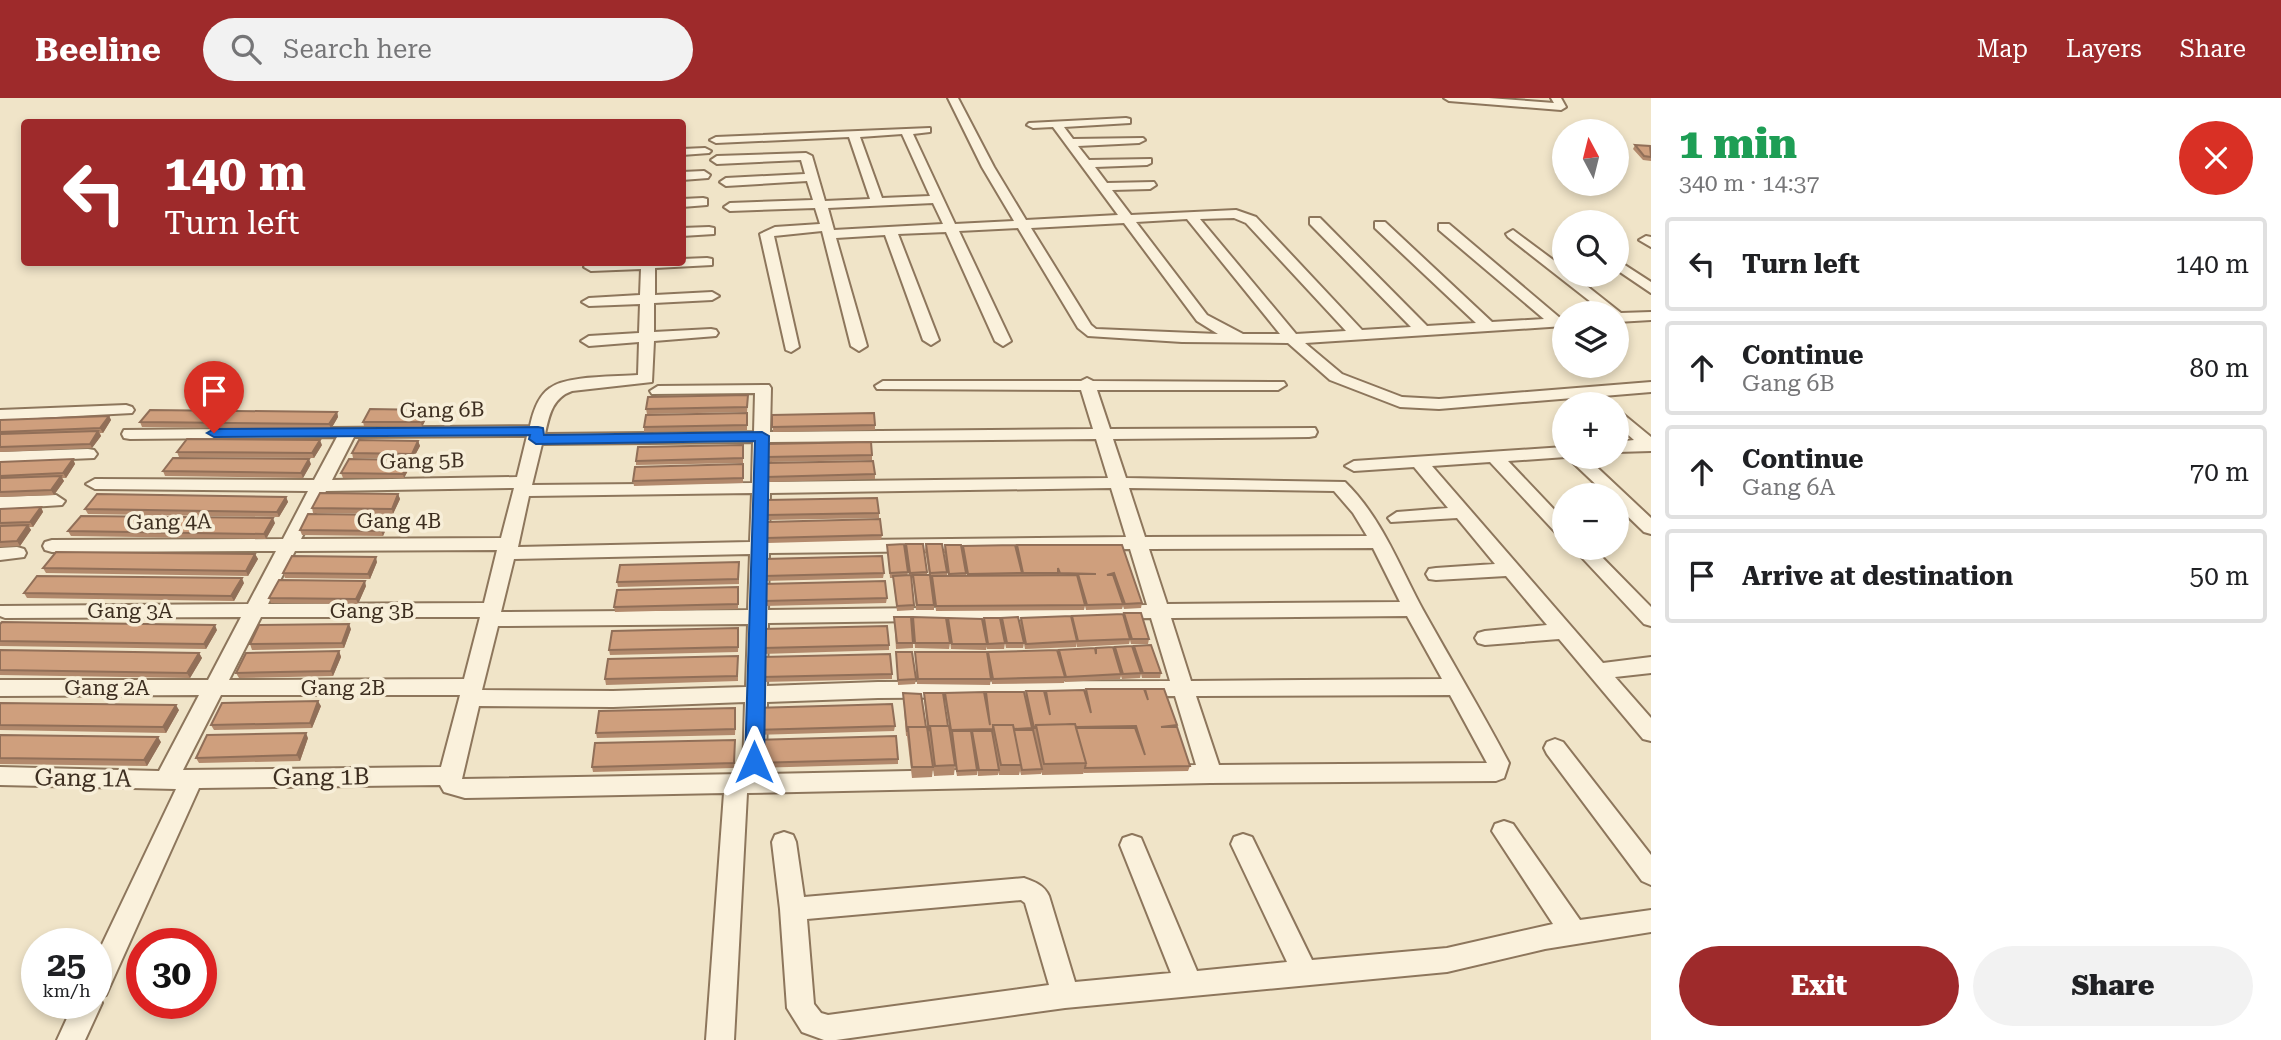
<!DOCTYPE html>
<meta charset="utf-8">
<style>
:root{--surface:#fff;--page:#f2f2f2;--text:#202124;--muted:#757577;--line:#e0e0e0;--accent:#9e2a2b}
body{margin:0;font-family:"Roboto Serif",serif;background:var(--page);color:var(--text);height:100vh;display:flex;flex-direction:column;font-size:26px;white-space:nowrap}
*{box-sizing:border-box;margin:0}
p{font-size:23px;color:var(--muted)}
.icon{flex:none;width:38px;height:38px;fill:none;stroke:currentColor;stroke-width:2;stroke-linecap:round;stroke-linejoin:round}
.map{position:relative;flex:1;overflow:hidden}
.drawer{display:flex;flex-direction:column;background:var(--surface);width:630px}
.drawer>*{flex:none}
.top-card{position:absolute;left:21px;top:21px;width:665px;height:147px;border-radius:7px;box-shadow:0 4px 10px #0003;background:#9e2a2b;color:#fff;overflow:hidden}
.needle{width:46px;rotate:353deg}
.controls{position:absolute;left:1552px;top:21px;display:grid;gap:14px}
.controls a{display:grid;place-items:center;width:77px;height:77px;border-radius:50%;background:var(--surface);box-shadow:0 4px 10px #0003;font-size:35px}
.speed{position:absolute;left:21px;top:830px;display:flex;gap:14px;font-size:35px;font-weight:700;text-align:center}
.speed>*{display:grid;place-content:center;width:91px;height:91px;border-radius:50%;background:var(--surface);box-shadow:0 4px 10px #0003;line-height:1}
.speed small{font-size:18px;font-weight:400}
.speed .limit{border:10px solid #d22;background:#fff;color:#111}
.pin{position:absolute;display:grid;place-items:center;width:60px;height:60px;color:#fff;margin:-72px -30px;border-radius:50% 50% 50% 0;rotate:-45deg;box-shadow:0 0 7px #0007}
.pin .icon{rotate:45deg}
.me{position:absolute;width:77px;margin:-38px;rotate:0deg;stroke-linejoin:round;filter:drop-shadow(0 0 5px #0008)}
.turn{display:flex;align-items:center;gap:24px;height:147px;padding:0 28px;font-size:32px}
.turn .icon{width:91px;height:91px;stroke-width:2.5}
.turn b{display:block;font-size:49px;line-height:60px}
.round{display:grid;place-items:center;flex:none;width:74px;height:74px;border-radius:37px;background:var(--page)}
.summary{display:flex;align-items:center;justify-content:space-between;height:119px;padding:0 28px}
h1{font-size:42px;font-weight:800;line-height:52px;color:#1e9e55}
.primary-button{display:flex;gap:14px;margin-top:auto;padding:14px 28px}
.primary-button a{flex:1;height:80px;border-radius:42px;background:var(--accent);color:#fff;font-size:28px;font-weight:800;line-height:80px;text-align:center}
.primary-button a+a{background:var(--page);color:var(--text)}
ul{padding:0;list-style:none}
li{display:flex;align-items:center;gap:21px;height:94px;margin:0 14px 10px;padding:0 14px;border:4px solid var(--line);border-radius:7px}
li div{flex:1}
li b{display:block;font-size:26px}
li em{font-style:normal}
header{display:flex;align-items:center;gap:42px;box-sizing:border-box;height:98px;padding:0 35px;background:var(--accent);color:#fff}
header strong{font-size:33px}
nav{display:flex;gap:38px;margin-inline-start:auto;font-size:24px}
.search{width:490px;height:63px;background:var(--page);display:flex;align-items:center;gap:18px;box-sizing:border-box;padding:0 24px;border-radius:38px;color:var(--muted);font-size:26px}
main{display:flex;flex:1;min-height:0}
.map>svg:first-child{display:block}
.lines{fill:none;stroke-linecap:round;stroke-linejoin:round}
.minor-casing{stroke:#8d765c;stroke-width:4}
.minor{fill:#faf1dc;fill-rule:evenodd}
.wall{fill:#b2896c}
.shaded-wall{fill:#916f58}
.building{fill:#cf9f7d;stroke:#916f58;stroke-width:2}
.route{fill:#1a73e8;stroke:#114b97;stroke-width:2}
.labels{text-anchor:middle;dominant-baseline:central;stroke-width:7;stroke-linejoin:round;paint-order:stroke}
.street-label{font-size:21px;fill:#3d2e20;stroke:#f7eed8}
.near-street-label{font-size:24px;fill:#3d2e20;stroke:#f7eed8}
</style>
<header>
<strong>Beeline</strong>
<div class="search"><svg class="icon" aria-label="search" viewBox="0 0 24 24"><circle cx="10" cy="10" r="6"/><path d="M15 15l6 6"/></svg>Search here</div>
<nav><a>Map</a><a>Layers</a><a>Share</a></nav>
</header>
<main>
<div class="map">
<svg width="1651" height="942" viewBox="0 0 1651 942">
<rect width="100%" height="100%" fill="#f0e4c8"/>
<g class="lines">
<g class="minor-casing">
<path id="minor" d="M948,0h10l36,69 32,53 92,-5 -65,-88 -20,1 -6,-3 2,-2 97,-5 4,1v4l-66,4 9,12 70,-1 2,2 -6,3 -61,3 11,14 62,-1v4l-4,2 -52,2 12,16 47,-1 2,3 -6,4 -38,1 19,25 105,-5 20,7 106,113 49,-3 -101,-103v-6h10l107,108 49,-3 -101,-95v-6h10l107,100 52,-3 -105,-89v-6h10l111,94h4v8l-259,17 37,31 60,23 37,2 212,-17v10l-48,4 8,8h-17l-9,-7 -146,12 -39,-2 -70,-27 -42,-37 -106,-1 -94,-6 -10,-8 -60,-100 -59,3 52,110 -8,5 -8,-5 -49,-109 -48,2 41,106 -8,5 -8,-5 -38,-105 -49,3 31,108 -8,5 -8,-5 -29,-115 -48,5 25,111 -8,5 -5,-2 -26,-116 15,-7 45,-3 -5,-16 -85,3 -6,-4 6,-4 83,-3 -6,-19 -81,5 -6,-4 6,-4 79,-4 -4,-14 -84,4 -6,-4 6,-4 89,-3 6,3 13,45 45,-2 -21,-62 -133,6 -6,-3 6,-3 214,-9v4l-17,2 42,90 59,-3 -32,-54zM902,36l28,62 -48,2 -22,-61zM933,105l10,21 -109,6 -6,-22zM1234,120l12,5 100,108 -50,3 -96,-115zM1187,121l93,115h-37l-36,-19 -71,-93zM1124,125l73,98 21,13 -122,-5 -5,-4 -60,-97z
M1444,0h45l65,5 -3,-5h10l5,9 -5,3 -112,-9z
M705,50l6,3 -2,2 -27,2v-6z
M704,73l6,4 -2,3 -26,2v-8z
M703,100l4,1v6l-25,2v-8z
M709,129l5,1v6l-32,2v-8z
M1513,132l51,38v7h9l48,38 30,-1v8l-34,2v-9h-12l-97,-76 -2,-3z
M1646,138l5,1v10l-12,-7z
M707,160l5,1v6l-57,3v27l57,-3 7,4 -7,4 -58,3v29l57,-3 5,1 2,3 -2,3 -62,5 -2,41 -80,9c-20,7 -23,25 -27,43l209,-2 1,-39 -103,1 -2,-3 8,-5 111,-1 2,3 -1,44 323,-3 -12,-39 -204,-1 -2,-3 8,-5h198l6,-3 6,3 191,1 2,3 -8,5h-181l13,39 205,-1 2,4 -2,4 -6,1 -196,2 13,39 219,4c37,36 54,84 78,128 29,52 58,100 86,153l-5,15 -8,3 -286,2 -463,10 -13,247h-28l18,-247 -259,5 -21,-6 -4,-7 -241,3 -93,207 -7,2 3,6 -17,37h-28l17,-37h22v-46l80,-168 -176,-4v-18l159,4 40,-76 -199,1v-16h208l33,-63 -236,1 -5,-2v-10l248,-2 28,-53 -224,1 -7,-2 -2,-4 2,-4 7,-2 231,-1 25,-48 -213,-2 -9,-5 9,-5 219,1 23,-43 -207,2 -6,-1 -2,-4 2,-4 406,-4c3,-14 8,-30 20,-38 17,-13 67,-11 88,-13l1,-33 -50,4 -8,-5 8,-5 50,-3 1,-29 -51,2 -7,-4 7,-4 51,-3 1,-26 -50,2 -7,-4 2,-3 96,-2v-3zM527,338l-10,41 -185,3 22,-43zM1096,341l12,39 -338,4v-40zM753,344l-1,41 -220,2 10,-41zM514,390l-13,50 -200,1 25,-48zM1111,390l15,49 -357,4 1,-48zM1129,390l205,3 19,22 14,23 -222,1zM752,395l-2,49 -232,5 11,-51zM1373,450l27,54 -233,2 -18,-55zM1130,451l17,56 -379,5 1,-57zM497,452l-13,53 -216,1 27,-53zM750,456l-2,56 -247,2 13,-53zM1407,518l35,63 -251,2 -20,-63zM261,519h219l-16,62 -235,1zM1151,520l19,63 -292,1 -111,4 1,-63zM748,526l-2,63 -133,4 -131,-1 16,-64zM221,597h239l-19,72 -258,3zM1450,597l37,68 -268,2 -23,-69zM1175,598l21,69 -430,9 1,-72 111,-4zM745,604l-2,72 -281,5 17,-73 134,1z
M1617,162l34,22v11l-34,-23z
M126,307l6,2 2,3 -2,3 -132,7v-10z
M1617,314l6,2 28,23v14l-34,1v-10l17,-2 -17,-15z
M1564,349l2,10 -58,4 56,59v16l-7,-2 -67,-72 -58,4 171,197 48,-6v16l-36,4 36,41v23l-8,-2 -84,-100 -74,6 -7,-2 -3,-5 3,-5 7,-2 62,-6 -41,-49 -70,4 -7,-1 -3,-5 3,-5 7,-1 59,-4 -38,-46 -66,4 -3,-4 9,-6 51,-4 -34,-41 -60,4 -9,-5 9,-5z
M88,351l6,1 3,4 -3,4 -94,4v-10z
M1567,359h19l65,61v16l-7,-2 -27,-26v-11h-10z
M56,397l9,6 -3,4 -62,4v-12z
M17,449l7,2 2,4 -2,4 -24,3v-12z
M1573,450h20l58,59v19l-7,-2z
M1555,641l8,3 88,113v30l-9,-4 -95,-127 -3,-6 3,-6z
M1504,723l9,3 67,96 71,-10v22l-106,17 -98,23 -382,36 -229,32h-12l-22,-8 -15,-24 -7,-99 -8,-67 3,-7 9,-3 9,3 3,7 8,55 220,-19c11,4 20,7 25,18l26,86 96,-9 -51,-128 3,-7 9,-3 9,3 56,133 90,-9 -56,-118 3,-7 9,-3 9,3 60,123 135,-12 106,-24 -61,-93 3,-7zM1021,802l4,3 24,82 -221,30 -7,-2 -7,-9 -7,-85z"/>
</g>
<use href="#minor" class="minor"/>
</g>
<path class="wall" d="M1635,47l16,2v14l-8,-1 -10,-11z
M748,302l-1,12 -100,2 -1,-5z
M427,312l1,5 -6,12 -58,-1 -1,-4z
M337,314l1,5 -7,12 -189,-2 -2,-5z
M747,315v17l-103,2v-5z
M772,317l103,10v5l-102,2z
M109,318l2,4 -8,13h-3l1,3 -9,12 -92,4v-32z
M418,343l2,5 -7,13 -60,-1 -1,-5z
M766,346l106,11v5l-105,2z
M322,347l-8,13 -135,-1 -2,-5z
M743,347v18l-107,2v-4z
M73,361l2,5 -9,14h-4l2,3 -10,14 -54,2v-35z
M767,365l108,11v5l-108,3z
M311,366l-8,14 -138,-2 -2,-5z
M743,366v19l-109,3 -1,-5z
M411,367l-7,13h-61l-2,-5z
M398,396l2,5 -7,15 -80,-1 -1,-5z
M286,399l2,5 -9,15 -191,-3 -3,-5z
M766,402l113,13v5l-113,2z
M41,409l2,5 -10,15h-4l2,3 -11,16 -20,1v-38z
M388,417l2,5 -7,16 -81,-1 -2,-5z
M275,425l-9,16 -195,-3 -3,-5z
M882,437l-1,5 -114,3 -1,-5z
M906,446l21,28v3h2l-4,-25 1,-6 21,28v4h1l-4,-26 1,-5 21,28v3h1l-4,-25v-5l53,3 1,-4h105l20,58 -1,5 -17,1 -1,-3 -1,3 -36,1 -1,-4 -1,4 -148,1 -4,-33h-1l3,27v5h-18l-3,-32h-2l3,32 -17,1 -4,-33h-3l-3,-33 21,27 -1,4h2z
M255,456l3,5 -10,17 -202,-3 -3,-5z
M764,461l120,14 -1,5 -119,3z
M377,464l-7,17 -85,-1 -2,-5z
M739,464v22l-121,3 -1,-5z
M244,485l-10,18 -207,-3 -3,-5z
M764,486l123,14 -1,5 -122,3z
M366,488l-8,18 -87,-1 -2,-5z
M738,489v22l-123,3 -1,-5z
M1124,515l25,26 -1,5h-17l-1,-4 -1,4 -52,3 -1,-4v4l-51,2 -5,-26 1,-5 50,1 1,-3 52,1z
M894,519l19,26v5l-17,1z
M913,519l37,26 -1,6 -34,-1z
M948,520l35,5 1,-5 21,25 -1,6h-17l-4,-24 4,19 -1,6 -35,-1 -3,-26z
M1002,520l22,25 -1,5h-17l-5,-25z
M0,526l217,6 -11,19 -206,-3z
M351,531l-7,19 -92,2 -2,-6z
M761,531l128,16v5l-128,4z
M739,535l-1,19 -128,3 -1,-5z
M1134,548l27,27 -1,5h-18l-1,-4 -1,4 -18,1 -1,-3 -1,3 -55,3v-3l-1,4 -72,1 -4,-27v-5l71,2v-4l55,1 1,-4 18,3z
M0,552l199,3 3,5 -12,20 -190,-3z
M339,553l2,6 -8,19 -94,2 -3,-5z
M896,554l20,27 -1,5 -17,1z
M915,554l76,27 -1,6 -73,-1z
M761,559l131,17v5l-131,3z
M738,563v20l-132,4 -1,-6z
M1086,591l59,3v-3l32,36 -1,2 14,39 -2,5 -104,2v-1l-1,2 -41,1v-3l-1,2 -20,1 -1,-4 -1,4h-20v-3l-1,3 -20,1 -6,-41 5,35v5l-20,1 -2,-10 -1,9 -20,1 -1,-7 -1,8 -20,1 -5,-42h-1l-3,-43 23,34h1l-3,-29v-5l25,33 -4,-28v-5l40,5 1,-6 39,5 1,-6 19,3 1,-3 39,2z
M0,605l179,7 -13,23 -166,-3z
M321,608l-9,22 -98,2 -3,-5z
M757,610l138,18 -1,5 -137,4z
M736,615l-1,22 -138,3 -1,-5z
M0,637l161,7 -14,24 -147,-2z
M308,640l-8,23 -101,2 -3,-5z
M735,642l-1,28 -141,4 -1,-5z
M757,642l141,19v5l-141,4z"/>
<path class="shaded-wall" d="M427,312l1,5 -6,12 -1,-5z
M337,314l1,5 -7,12 -2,-5z
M109,318l2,4 -8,13 -3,-5z
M98,333l3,5 -9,12 -2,-4z
M320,342l2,5 -8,13 -2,-5z
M418,343l2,5 -7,13 -1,-5z
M73,361l2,5 -9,14 -3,-5z
M309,361l2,5 -8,14 -2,-5z
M409,362l2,5 -7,13 -1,-4z
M61,378l3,5 -10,14 -3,-5z
M398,396l2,5 -7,15 -1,-5z
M286,399l2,5 -9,15 -2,-5z
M41,409l2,5 -10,15 -3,-5z
M388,417l2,5 -7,16 -2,-5z
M273,420l2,5 -9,16 -2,-5z
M28,427l3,5 -11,16 -3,-5z
M255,456l3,5 -10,17 -2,-5z
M376,459l1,5 -7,17 -2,-5z
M242,480l2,5 -10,18 -3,-5z
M365,483l1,5 -8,18 -2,-5z
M349,526l2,5 -7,19 -2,-5z
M215,527l2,5 -11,19 -2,-5z
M339,553l2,6 -8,19 -2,-5z
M199,555l3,5 -12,20 -3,-5z
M318,603l3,5 -9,22 -2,-5z
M176,607l3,5 -13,23 -3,-6z
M306,635l2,5 -8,23 -3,-6z
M158,639l3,5 -14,24 -3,-6z"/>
<path class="building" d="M1635,47l15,1 1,11 -7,-1z
M748,297l-1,12 -101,2 2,-12z
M370,311l57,1 -6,12h-58z
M150,312l187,2 -8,12 -189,-2z
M747,315v12l-103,2 2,-12z
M874,315l1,12 -103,2v-12z
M109,318l-9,12 -100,4v-12z
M98,333l-8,13 -90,3v-13z
M187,341l133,1 -8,13 -135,-1z
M359,342l59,1 -6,13 -60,-1z
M871,344l1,13 -106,2v-13z
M743,347v13l-107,3 2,-14z
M173,360l136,1 -8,14 -138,-2z
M73,361l-10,14 -63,3v-14z
M349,361l60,1 -6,14 -62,-1z
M873,363l2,13 -109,3 1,-14z
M743,366v14l-110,3 2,-14z
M61,378l-10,14 -51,2v-14z
M320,395l78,1 -6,15 -80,-1z
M97,396l189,3 -9,15 -192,-3z
M877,400l2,15 -113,2v-15z
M41,409l-11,15 -30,1v-14z
M308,416l80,1 -7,16 -81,-1z
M81,418l192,2 -9,16 -196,-3z
M880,421l2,16 -116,3v-16z
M28,427l-11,16 -17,1v-16z
M904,446l4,28 -18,1 -3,-28z
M906,446h17l4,28 -17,1z
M926,446h16l5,28 -17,1z
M945,447h16l5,28 -17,1z
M1015,447l7,28 -54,1 -5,-28z
M1017,447h105l20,58 -17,1 -11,-31 -7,2h6l10,29 -36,1 -9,-31h18l-36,-1 -2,-5v5h-35z
M56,454l199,2 -9,17 -203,-3z
M292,458l84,1 -8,17 -85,-1z
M882,458l2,17 -120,3v-17z
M739,464l-1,17 -121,3 3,-17z
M911,477l3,30 -17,1 -4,-30z
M913,477h17l4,30h-17z
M1077,477l8,30 -149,1 -4,-30z
M37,478l205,2 -11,18 -207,-3z
M279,482l86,1 -9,18 -87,-1z
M885,483l2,17 -123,3v-17z
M738,489v17l-124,3 3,-17z
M1124,515h17l8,26h-17z
M1123,516l7,25 -52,2 -6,-25z
M1071,518l6,25 -51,3 -5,-26z
M894,519h17l2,26h-16z
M913,519l33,1 4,25h-35z
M1018,519l6,26h-17l-5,-25z
M948,520l34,1 5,25h-35z
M984,520h16l5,25 -17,1z
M2,524l213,3 -11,19 -204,-3v-17z
M349,526l-7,19 -92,1 9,-19z
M887,528l2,19 -128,3v-19z
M738,530v19l-129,3 3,-19z
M1151,547l10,28h-18l-9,-27z
M1132,548l9,27 -18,1 -8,-27z
M1113,549l8,27 -55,3 -7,-27 36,-2 1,6v-6z
M0,552l199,3 -12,20 -187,-3z
M1057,552l8,27 -72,2 -5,-27z
M339,553l-8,20 -95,2 10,-20z
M896,554h16l4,27 -18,1z
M915,554h72l4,27h-73z
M890,556l2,20 -131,3v-20z
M738,558l-1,20 -132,3 3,-20z
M1086,591h58l4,11 -3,-11h19l13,36 -16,2h16l13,39 -105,2 1,-5 -10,-35h59l10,27 -9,-29 -60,1 -1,-3 -39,1 -1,3h-1l-8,-37h18l6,24 -4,-24 38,-1 7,23z
M984,594l6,33 -4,-33h38l8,36 -18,1 -1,-4h-20v4l-42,1 -6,-37z
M903,595l18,1 5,33h-18v4h-1z
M924,595h19l5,33h-18l-1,5z
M318,603l-8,22 -99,2 11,-22z
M0,605l176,2 -13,22 -163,-2z
M892,606l3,22 -138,4v-22z
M735,610v21l-139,4 3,-22z
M1075,626l11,39 -42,1 -8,-39z
M993,627h20l8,40h-20z
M930,628h19l6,39 -20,1z
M908,629h19l6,40h-21z
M1014,632h19l9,39 -20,1z
M952,633h19l6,39 -20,1z
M972,633h20l7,39h-20z
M306,635l-9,22 -101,3 11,-23z
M0,637l158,2 -14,23 -144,-2z
M896,638l2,23 -141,4v-23z
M735,642l-1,23 -142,4 3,-24z"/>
<path class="route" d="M538,329l5,1 1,7 218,-3 7,4 -5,326 -3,5 -7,2 -6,-2 -3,-5 10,-321 -219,3 -7,-5 1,-4 -316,2 -7,-4 7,-4z"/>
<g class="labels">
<g class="street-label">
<text transform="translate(442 312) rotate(-1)">Gang 6B</text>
<text transform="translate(422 363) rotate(-1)">Gang 5B</text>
<text x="399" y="423">Gang 4B</text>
<text transform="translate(169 424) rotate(-1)">Gang 4A</text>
<text x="130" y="513">Gang 3A</text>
<text x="372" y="513">Gang 3B</text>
<text x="107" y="590">Gang 2A</text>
<text x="343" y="590">Gang 2B</text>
</g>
<g class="near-street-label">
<text transform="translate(321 679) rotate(-1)">Gang 1B</text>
<text transform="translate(83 680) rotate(1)">Gang 1A</text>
</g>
</g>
</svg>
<div class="controls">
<a><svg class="needle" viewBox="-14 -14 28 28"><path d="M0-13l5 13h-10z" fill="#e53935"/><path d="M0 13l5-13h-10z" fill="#757577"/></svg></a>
<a><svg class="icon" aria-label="search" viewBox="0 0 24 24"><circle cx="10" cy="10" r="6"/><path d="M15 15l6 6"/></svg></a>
<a><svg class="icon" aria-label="layers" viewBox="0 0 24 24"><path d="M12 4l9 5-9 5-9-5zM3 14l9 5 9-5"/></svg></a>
<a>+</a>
<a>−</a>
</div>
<div class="speed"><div>25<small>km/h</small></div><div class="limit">30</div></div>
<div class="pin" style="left:214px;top:335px;background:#d93025"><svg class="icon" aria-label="arrive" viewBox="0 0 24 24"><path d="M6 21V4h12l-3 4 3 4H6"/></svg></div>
<svg class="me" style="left:754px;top:664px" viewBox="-20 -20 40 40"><path d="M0-17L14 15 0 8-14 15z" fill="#1a73e8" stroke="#fff" stroke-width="4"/></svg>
<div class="top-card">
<div class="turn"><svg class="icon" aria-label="left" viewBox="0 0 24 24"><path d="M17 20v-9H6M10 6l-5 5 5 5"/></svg><div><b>140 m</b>Turn left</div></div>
</div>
</div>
<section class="drawer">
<div class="summary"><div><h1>1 min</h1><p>340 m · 14:37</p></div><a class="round" style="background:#d93025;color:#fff"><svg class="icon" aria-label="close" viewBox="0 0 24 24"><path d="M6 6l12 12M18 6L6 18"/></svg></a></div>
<ul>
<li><svg class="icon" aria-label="left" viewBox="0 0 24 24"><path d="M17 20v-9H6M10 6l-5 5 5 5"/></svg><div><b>Turn left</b></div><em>140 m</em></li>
<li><svg class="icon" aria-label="ahead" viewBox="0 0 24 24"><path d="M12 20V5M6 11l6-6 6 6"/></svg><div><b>Continue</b><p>Gang 6B</p></div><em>80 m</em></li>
<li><svg class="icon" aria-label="ahead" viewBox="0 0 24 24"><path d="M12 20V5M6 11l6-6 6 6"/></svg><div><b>Continue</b><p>Gang 6A</p></div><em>70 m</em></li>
<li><svg class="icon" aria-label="arrive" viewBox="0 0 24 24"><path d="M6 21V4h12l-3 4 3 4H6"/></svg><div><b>Arrive at destination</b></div><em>50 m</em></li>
</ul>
<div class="primary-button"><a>Exit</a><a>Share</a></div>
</section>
</main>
